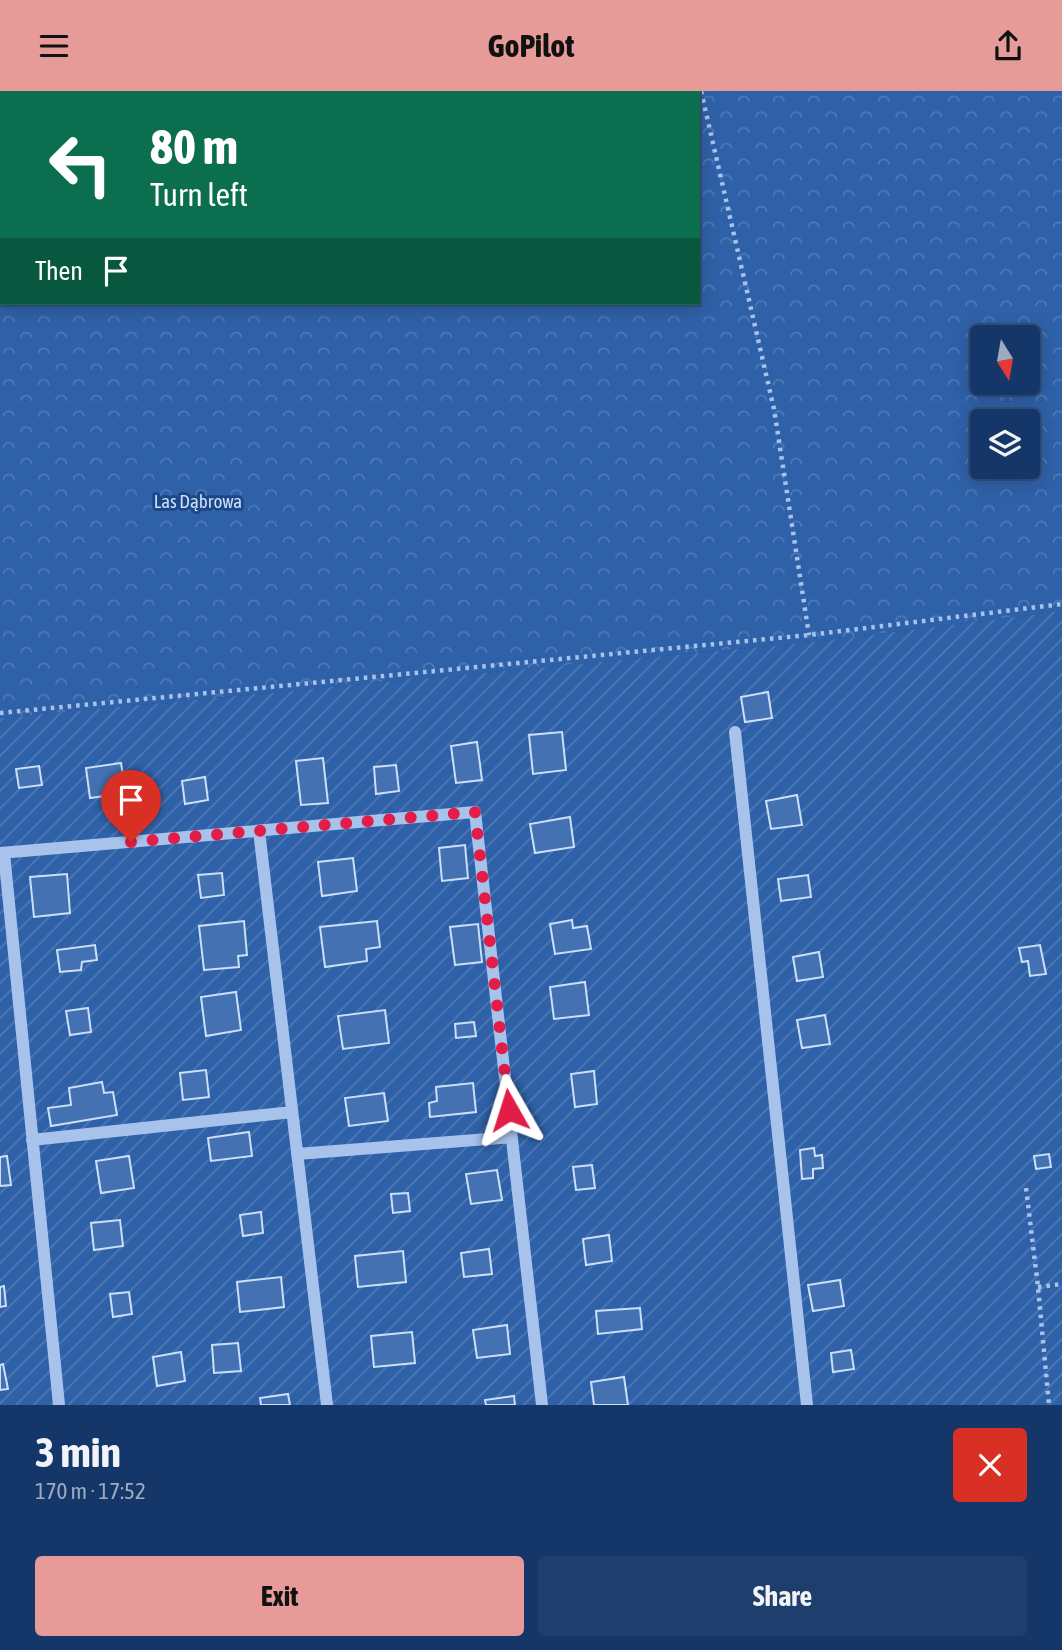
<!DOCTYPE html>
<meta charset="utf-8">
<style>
:root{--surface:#153668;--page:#1e3e6e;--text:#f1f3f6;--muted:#9dabc0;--line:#34507c;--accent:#e69b98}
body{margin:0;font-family:"Asap Condensed",sans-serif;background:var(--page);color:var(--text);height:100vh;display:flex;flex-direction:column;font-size:26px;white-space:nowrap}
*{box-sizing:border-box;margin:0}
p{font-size:23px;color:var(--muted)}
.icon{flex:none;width:38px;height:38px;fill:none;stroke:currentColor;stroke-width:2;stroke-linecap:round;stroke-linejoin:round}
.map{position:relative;height:1314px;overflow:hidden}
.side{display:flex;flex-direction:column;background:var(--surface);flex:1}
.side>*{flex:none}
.banner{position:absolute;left:0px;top:0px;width:700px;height:214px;box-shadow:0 4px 18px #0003,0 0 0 2px var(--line);background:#0b6e4f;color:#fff;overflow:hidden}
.needle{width:46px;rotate:169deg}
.tools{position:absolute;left:970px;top:234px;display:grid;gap:14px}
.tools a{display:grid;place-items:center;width:70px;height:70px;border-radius:7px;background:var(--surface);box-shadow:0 4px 18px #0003,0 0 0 2px var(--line);font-size:35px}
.pin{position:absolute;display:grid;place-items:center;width:60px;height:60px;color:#fff;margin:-72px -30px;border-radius:50% 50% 50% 0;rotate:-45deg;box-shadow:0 0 7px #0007}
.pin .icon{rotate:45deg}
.me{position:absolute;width:77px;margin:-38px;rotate:354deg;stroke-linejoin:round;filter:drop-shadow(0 0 5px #0008)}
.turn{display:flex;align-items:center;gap:24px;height:147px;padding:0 35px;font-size:32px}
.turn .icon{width:91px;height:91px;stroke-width:2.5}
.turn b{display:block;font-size:49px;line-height:60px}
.then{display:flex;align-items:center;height:66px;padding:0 35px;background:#0003;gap:14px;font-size:26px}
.round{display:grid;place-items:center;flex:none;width:74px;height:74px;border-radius:7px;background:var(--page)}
.summary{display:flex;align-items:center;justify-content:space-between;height:119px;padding:0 35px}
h1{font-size:42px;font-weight:700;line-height:52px}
.primary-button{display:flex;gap:14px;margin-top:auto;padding:14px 35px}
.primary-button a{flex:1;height:80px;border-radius:7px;background:var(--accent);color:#111;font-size:28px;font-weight:700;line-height:80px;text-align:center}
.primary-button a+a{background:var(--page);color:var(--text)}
header{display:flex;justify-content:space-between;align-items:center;height:91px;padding:0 35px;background:var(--accent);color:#111;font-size:32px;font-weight:700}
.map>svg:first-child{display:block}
.forest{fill:url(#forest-crowns);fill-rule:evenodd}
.garden{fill:url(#garden-furrows)}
.building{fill:#4471b2;stroke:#ccdff9;stroke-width:2}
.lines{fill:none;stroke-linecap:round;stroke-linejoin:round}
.path{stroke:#a7c3ec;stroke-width:4.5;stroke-dasharray:3.5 5;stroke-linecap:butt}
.minor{stroke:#a7c3ec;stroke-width:12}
.route{stroke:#e11d48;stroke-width:12;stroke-dasharray:0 21.6}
.labels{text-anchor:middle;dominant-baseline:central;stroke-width:6;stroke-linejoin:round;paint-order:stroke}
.park-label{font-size:19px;fill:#ccdff9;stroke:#1c488a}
</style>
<header><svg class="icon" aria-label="menu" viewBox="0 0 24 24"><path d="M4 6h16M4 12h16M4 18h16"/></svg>GoPilot<svg class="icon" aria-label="share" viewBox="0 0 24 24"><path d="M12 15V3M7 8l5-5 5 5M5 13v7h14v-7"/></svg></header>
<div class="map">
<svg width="1062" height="1314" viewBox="0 0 1062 1314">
<defs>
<pattern id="forest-crowns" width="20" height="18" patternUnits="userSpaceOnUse" patternTransform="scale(1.75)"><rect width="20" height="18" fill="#2f61a8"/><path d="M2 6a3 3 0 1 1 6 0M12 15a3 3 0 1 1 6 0" fill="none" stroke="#4e79b5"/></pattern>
<pattern id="garden-furrows" width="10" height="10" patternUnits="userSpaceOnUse" patternTransform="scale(1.75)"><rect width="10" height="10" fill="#2f61a8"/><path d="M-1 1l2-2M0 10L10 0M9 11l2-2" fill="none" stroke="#4e79b5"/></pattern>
</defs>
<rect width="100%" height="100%" fill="#1c488a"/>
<path class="forest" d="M0,0h1062v520l-250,31 -812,76zM2,2h696v210h-696zM982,247h45v45h-45zM982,331h45v45h-45z"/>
<path class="garden" d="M1062,520v794h-1062v-687l812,-76z"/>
<path class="building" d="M768,601l4,26 -27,4 -4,-25z
M562,641l4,38 -33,4 -4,-39z
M477,651l5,38 -26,3 -5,-37z
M323,667l5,45 -27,2 -5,-44z
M121,672l5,30 -36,5 -4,-30z
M396,674l3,26 -23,3 -2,-27z
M39,675l3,19 -23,3 -3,-19z
M205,686l3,23 -23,4 -3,-23z
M797,704l5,30 -31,4 -5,-28z
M570,726l4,30 -39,6 -5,-29z
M465,754l3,33 -26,3 -3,-33z
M353,767l4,33 -35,5 -4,-34z
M222,782l2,22 -23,3 -3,-23z
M67,783l3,39 -36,4 -4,-40z
M808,784l3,22 -30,4 -3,-22z
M572,829l1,8 14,-2 4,23 -36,5 -5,-30z
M244,830l3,34 -9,1 1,11 -35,3 -5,-44z
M377,830l3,26 -14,2 1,12 -42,6 -5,-40z
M478,833l4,38 -27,3 -5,-38z
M95,854l2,15 -15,2 -1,8 -21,2 -3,-22z
M1040,854l6,29 -16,2 -2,-15 -6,1 -3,-14z
M819,861l4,25 -26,4 -4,-24z
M585,891l4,33 -35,4 -4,-32z
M236,901l5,38 -35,6 -5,-39z
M88,917l3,24 -21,3 -4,-24z
M385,919l4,33 -46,6 -5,-33z
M825,924l5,29 -28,4 -5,-28z
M474,931l2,14 -20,2 -1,-14z
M206,979l3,27 -26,3 -3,-27z
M594,980l3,33 -22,3 -4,-33z
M102,991l2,11 9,-1 4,23 -66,11 -3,-18 23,-3 -2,-17z
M473,992l3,29 -46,5 -1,-14 8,-2 -1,-14z
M384,1002l4,28 -39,5 -4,-28z
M249,1041l3,24 -41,5 -3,-23z
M814,1057l1,8 7,-1 1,13 -10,1v9l-11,1 -2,-29z
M1049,1063l2,13 -15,2 -2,-13z
M7,1065l4,29 -11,1v-29z
M129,1065l5,32 -33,5 -5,-32z
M592,1074l3,23 -19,2 -3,-23z
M497,1079l5,30 -31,4 -5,-30z
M408,1102l2,18 -17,2 -2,-19z
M261,1121l2,21 -20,3 -3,-21z
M120,1129l3,26 -29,4 -3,-27z
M609,1144l3,26 -26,4 -3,-26z
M489,1158l3,25 -28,3 -3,-24z
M403,1160l3,31 -48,5 -3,-31z
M281,1186l3,30 -44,5 -3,-30z
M840,1189l4,26 -31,5 -5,-26z
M4,1195l2,20 -6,1v-20z
M129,1201l3,22 -19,3 -3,-23z
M640,1217l2,21 -44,5 -2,-23z
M507,1234l3,29 -33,4 -4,-28z
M412,1241l3,31 -41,4 -3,-31z
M238,1252l3,28 -27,2 -2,-28z
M851,1259l3,19 -21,3 -2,-19z
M181,1261l4,29 -28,5 -4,-29z
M3,1273l5,25 -8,1v-25z
M624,1286l4,28h-34l-3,-23z
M288,1303l2,11h-29l-1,-7z
M514,1305l1,9h-29l-1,-5z"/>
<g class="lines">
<path class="path" d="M701,0l73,318 35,226
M0,622l809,-78 253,-31
M1026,1097l12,99 11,118
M1038,1196l24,-3"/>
<path class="minor" d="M735,641l72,673
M259,740l68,574
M0,762l475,-41 67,593
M4,762l55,552
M32,1049l260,-28
M297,1063l215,-17"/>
</g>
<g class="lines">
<path class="route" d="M131,751l344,-30 34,298"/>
</g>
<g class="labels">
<g class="park-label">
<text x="198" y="410">Las Dąbrowa</text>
</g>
</g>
</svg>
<div class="tools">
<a><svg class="needle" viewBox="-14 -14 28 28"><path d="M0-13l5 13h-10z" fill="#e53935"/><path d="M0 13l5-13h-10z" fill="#9dabc0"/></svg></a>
<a><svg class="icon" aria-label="layers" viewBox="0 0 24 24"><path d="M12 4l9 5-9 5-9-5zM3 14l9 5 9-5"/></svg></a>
</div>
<div class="pin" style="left:131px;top:751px;background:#d93025"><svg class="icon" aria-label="arrive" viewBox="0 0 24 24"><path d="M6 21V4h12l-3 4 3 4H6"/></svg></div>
<svg class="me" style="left:509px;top:1019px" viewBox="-20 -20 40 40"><path d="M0-17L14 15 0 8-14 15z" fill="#e11d48" stroke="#fff" stroke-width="4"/></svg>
<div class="banner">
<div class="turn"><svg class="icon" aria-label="left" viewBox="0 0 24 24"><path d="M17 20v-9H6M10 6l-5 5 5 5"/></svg><div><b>80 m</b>Turn left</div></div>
<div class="then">Then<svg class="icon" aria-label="arrive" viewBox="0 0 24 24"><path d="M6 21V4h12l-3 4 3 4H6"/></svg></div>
</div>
</div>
<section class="side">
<div class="summary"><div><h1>3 min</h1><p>170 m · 17:52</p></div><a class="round" style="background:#d93025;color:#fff"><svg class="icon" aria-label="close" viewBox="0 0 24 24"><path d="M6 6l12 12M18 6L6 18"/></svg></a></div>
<div class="primary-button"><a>Exit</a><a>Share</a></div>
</section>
